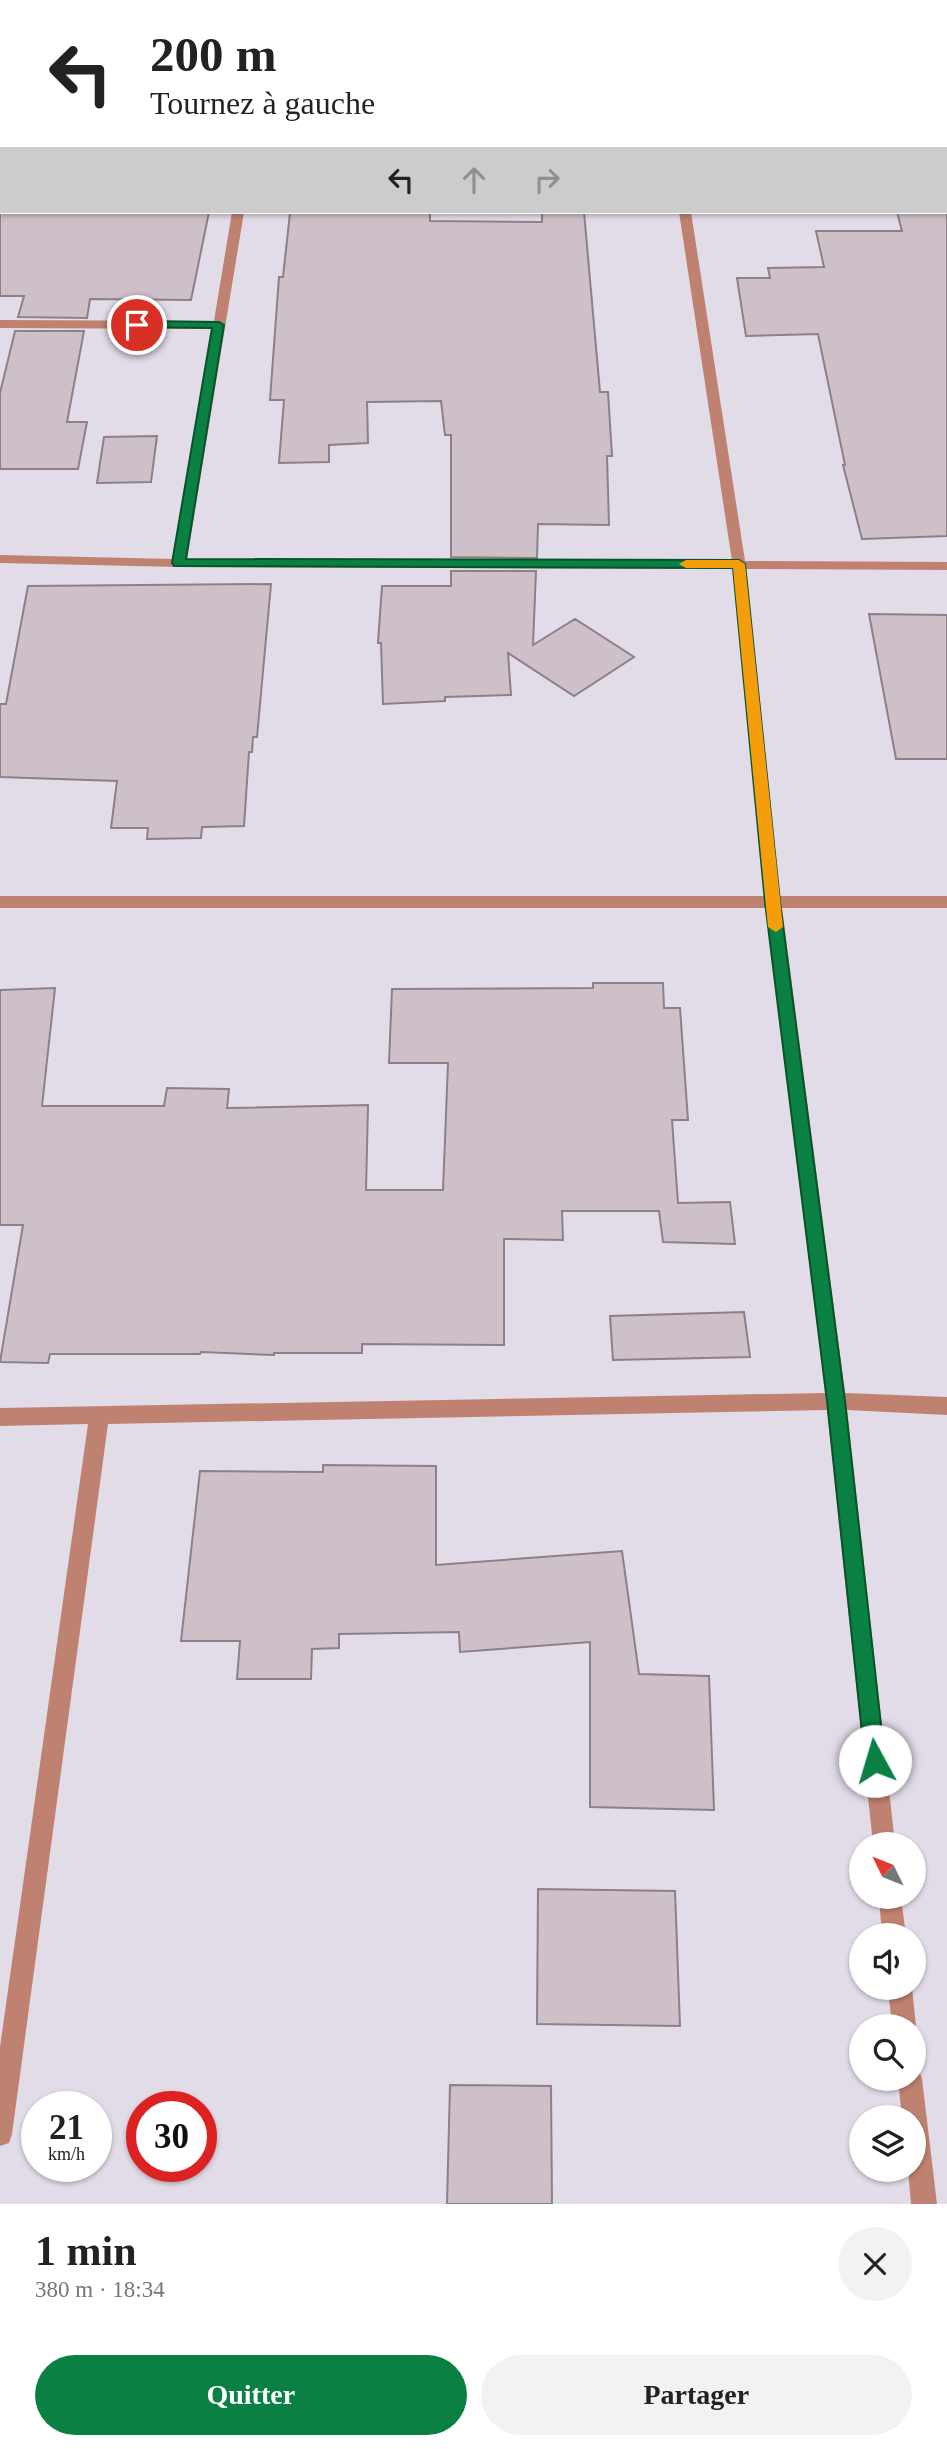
<!DOCTYPE html>
<html lang="fr">
<meta charset="utf-8">
<style>
:root{--surface:#fff;--page:#f2f2f2;--text:#222;--muted:#767676;--accent:#0b8043}
body{margin:0;font-family:"Times New Roman",serif;background:var(--page);color:var(--text);height:100vh;display:flex;flex-direction:column;font-size:26px;white-space:nowrap}
*{box-sizing:border-box;margin:0}
p{font-size:23px;color:var(--muted)}
.icon{flex:none;width:38px;height:38px;fill:none;stroke:currentColor;stroke-width:2;stroke-linecap:round;stroke-linejoin:round}
.map{position:relative;height:2204px;overflow:hidden}
.panel{display:flex;flex-direction:column;background:var(--surface);flex:1}
.panel>*{flex:none}
.guide{position:absolute;left:0px;top:0px;width:948px;height:214px;box-shadow:0 2px 5px #0004;background:#fff;color:var(--text);overflow:hidden}
.needle{width:46px;rotate:313deg}
.buttons{position:absolute;left:849px;top:1832px;display:grid;gap:14px}
.buttons a{display:grid;place-items:center;width:77px;height:77px;border-radius:50%;background:var(--surface);box-shadow:0 2px 5px #0004;font-size:35px}
.speed{position:absolute;left:21px;top:2091px;display:flex;gap:14px;font-size:35px;font-weight:700;text-align:center}
.speed>*{display:grid;place-content:center;width:91px;height:91px;border-radius:50%;background:var(--surface);box-shadow:0 2px 5px #0004;line-height:1}
.speed small{font-size:18px;font-weight:400}
.speed .limit{border:10px solid #d22;background:#fff;color:#111}
.pin{position:absolute;display:grid;place-items:center;width:60px;height:60px;color:#fff;margin:-30px;border:4px solid #fff;border-radius:50%;box-shadow:0 2px 7px #0007}
.me{position:absolute;width:77px;margin:-38px;rotate:354deg;stroke-linejoin:round;filter:drop-shadow(0 0 5px #0008)}
.turn{display:flex;align-items:center;gap:24px;height:147px;padding:0 35px;font-size:32px}
.turn .icon{width:91px;height:91px;stroke-width:2.5}
.turn b{display:block;font-size:49px;line-height:60px}
.lanes{display:flex;align-items:center;height:66px;padding:0 35px;background:#0003;justify-content:center;gap:35px;direction:ltr}
.lanes .off{opacity:.35}
.round{display:grid;place-items:center;flex:none;width:74px;height:74px;border-radius:37px;background:var(--page)}
.head{display:flex;align-items:center;justify-content:space-between;height:119px;padding:0 35px}
h1{font-size:42px;font-weight:600;line-height:52px}
.button{display:flex;gap:14px;margin-top:auto;padding:14px 35px}
.button a{flex:1;height:80px;border-radius:42px;background:var(--accent);color:#fff;font-size:28px;font-weight:600;line-height:80px;text-align:center}
.button a+a{background:var(--page);color:var(--text)}
.map>svg:first-child{display:block}
.building{fill:#cec0c8;stroke:#8d8087;stroke-width:2}
.lines{fill:none;stroke-linecap:round;stroke-linejoin:round}
.minor{fill:#c08270;fill-rule:evenodd}
.route{fill:#0b8043;stroke:#07532c;stroke-width:2}
.slow{fill:#f59e0b}
</style>
<div class="map">
<svg width="947" height="2204" viewBox="0 0 947 2204">
<rect width="100%" height="100%" fill="#e2dbe8"/>
<path class="building" d="M0,212h209l-18,88 -101,-1 -3,19 -69,-1 6,-21h-24z
M430,212v9l112,1v-10h42l16,180h8l4,64h-5l2,69 -71,-1 -1,34 -86,-1v-122h-6l-4,-34 -74,1 1,41 -39,2v17l-50,1 5,-63h-14l9,-123h4l7,-64z
M897,212h50v324l-85,3 -19,-74h2l-27,-131 -72,2 -9,-58h33l-2,-10 56,-1 -8,-36h86z
M15,331h69l-17,91h20l-9,47h-78v-76z
M157,436l-6,46 -54,1 7,-46z
M451,571h85l-3,74 42,-26 59,38 -60,39 -66,-43 3,42 -66,2v4l-62,3 -2,-61h-3l4,-57h69z
M271,584l-14,153h-4l-1,15h-3l-5,74 -42,1 -1,11 -54,1 1,-11h-37l6,-47 -117,-4v-73h6l22,-118z
M869,614l78,1v144h-51z
M593,983h70l1,25h16l8,112h-16l6,83 52,-1 5,42 -72,-2 -4,-31h-97l1,29 -59,-1v106l-142,-1v9h-88v2l-73,-3 -1,2h-150l-2,9 -48,-1 23,-137h-23v-235l55,-2 -13,118h122l3,-18 62,1 -2,19 141,-3 -2,85h77l5,-127h-59l3,-74 201,-1z
M744,1312l6,45 -137,3 -3,-44z
M323,1465l113,1v99l186,-14 17,123 70,2 5,134 -124,-3v-165l-130,10 -1,-20 -120,2v14l-27,1 -1,30h-74l3,-38h-59l19,-170 123,1z
M538,1889l137,2 5,135 -143,-2z
M450,2085l101,1 1,118h-105z"/>
<g class="lines">
<path class="minor" d="M268,0h10v2h-10z
M647,0h10v2h-10z
M0,132h2v6h-2z
M232,212h12l-57,347 545,2 -53,-349h12l54,349 202,1v8l-201,-1 34,327h167v12h-165l63,485 102,4v18l-100,-5 48,434h-22l-46,-434 -719,14 -96,710 -3,9 -9,3v-99l88,-623 -88,2v-18l825,-15 -59,-485h-766v-12h764l-31,-327 -554,-2 -179,-4v-8l173,4 39,-230 -212,-1v-8l214,1z
M879,1897h22l5,39h-24z
M888,1988h24l4,38 -2,6v-6h-22z
M914,2068l5,2 3,9 15,125h-26l-3,-34h6v-52h-12l-4,-39h16z"/>
</g>
<path class="route" d="M137,321l82,1 5,3 -38,234 553,1 6,4 35,338 65,499 40,360 -3,7 -7,3 -7,-3 -3,-7 -38,-360 -62,-499 -32,-334 -559,-2 -2,-3 40,-235 -79,-1 -2,-2z"/>
<path class="slow" d="M739,560l6,4 38,363 -7,5 -8,-5 -35,-359h-47l-7,-4 7,-4z"/>
</svg>
<div class="buttons">
<a><svg class="needle" viewBox="-14 -14 28 28"><path d="M0-13l5 13h-10z" fill="#e53935"/><path d="M0 13l5-13h-10z" fill="#767676"/></svg></a>
<a><svg class="icon" aria-label="sound" viewBox="0 0 24 24"><path d="M4 9h4l5-4v14l-5-4H4zM17 9q2 3 0 6"/></svg></a>
<a><svg class="icon" aria-label="search" viewBox="0 0 24 24"><circle cx="10" cy="10" r="6"/><path d="M15 15l6 6"/></svg></a>
<a><svg class="icon" aria-label="layers" viewBox="0 0 24 24"><path d="M12 4l9 5-9 5-9-5zM3 14l9 5 9-5"/></svg></a>
</div>
<div class="speed"><div>21<small>km/h</small></div><div class="limit">30</div></div>
<div class="pin" style="left:137px;top:325px;background:#d93025"><svg class="icon" aria-label="arrive" viewBox="0 0 24 24"><path d="M6 21V4h12l-3 4 3 4H6"/></svg></div>
<svg class="me" style="left:875px;top:1761px" viewBox="-20 -20 40 40"><circle r="19" fill="#fff"/><path d="M0-13L10 11 0 6-10 11z" fill="#0b8043"/></svg>
<div class="guide">
<div class="turn"><svg class="icon" aria-label="left" viewBox="0 0 24 24"><path d="M17 20v-9H6M10 6l-5 5 5 5"/></svg><div><b>200 m</b>Tournez à gauche</div></div>
<div class="lanes"><svg class="icon" aria-label="left" viewBox="0 0 24 24"><path d="M17 20v-9H6M10 6l-5 5 5 5"/></svg><svg class="icon off" aria-label="ahead" viewBox="0 0 24 24"><path d="M12 20V5M6 11l6-6 6 6"/></svg><svg class="icon off" aria-label="right" viewBox="0 0 24 24"><path d="M7 20v-9h11M14 6l5 5-5 5"/></svg></div>
</div>
</div>
<section class="panel">
<div class="head"><div><h1>1 min</h1><p>380 m · 18:34</p></div><a class="round"><svg class="icon" aria-label="close" viewBox="0 0 24 24"><path d="M6 6l12 12M18 6L6 18"/></svg></a></div>
<div class="button"><a>Quitter</a><a>Partager</a></div>
</section>
